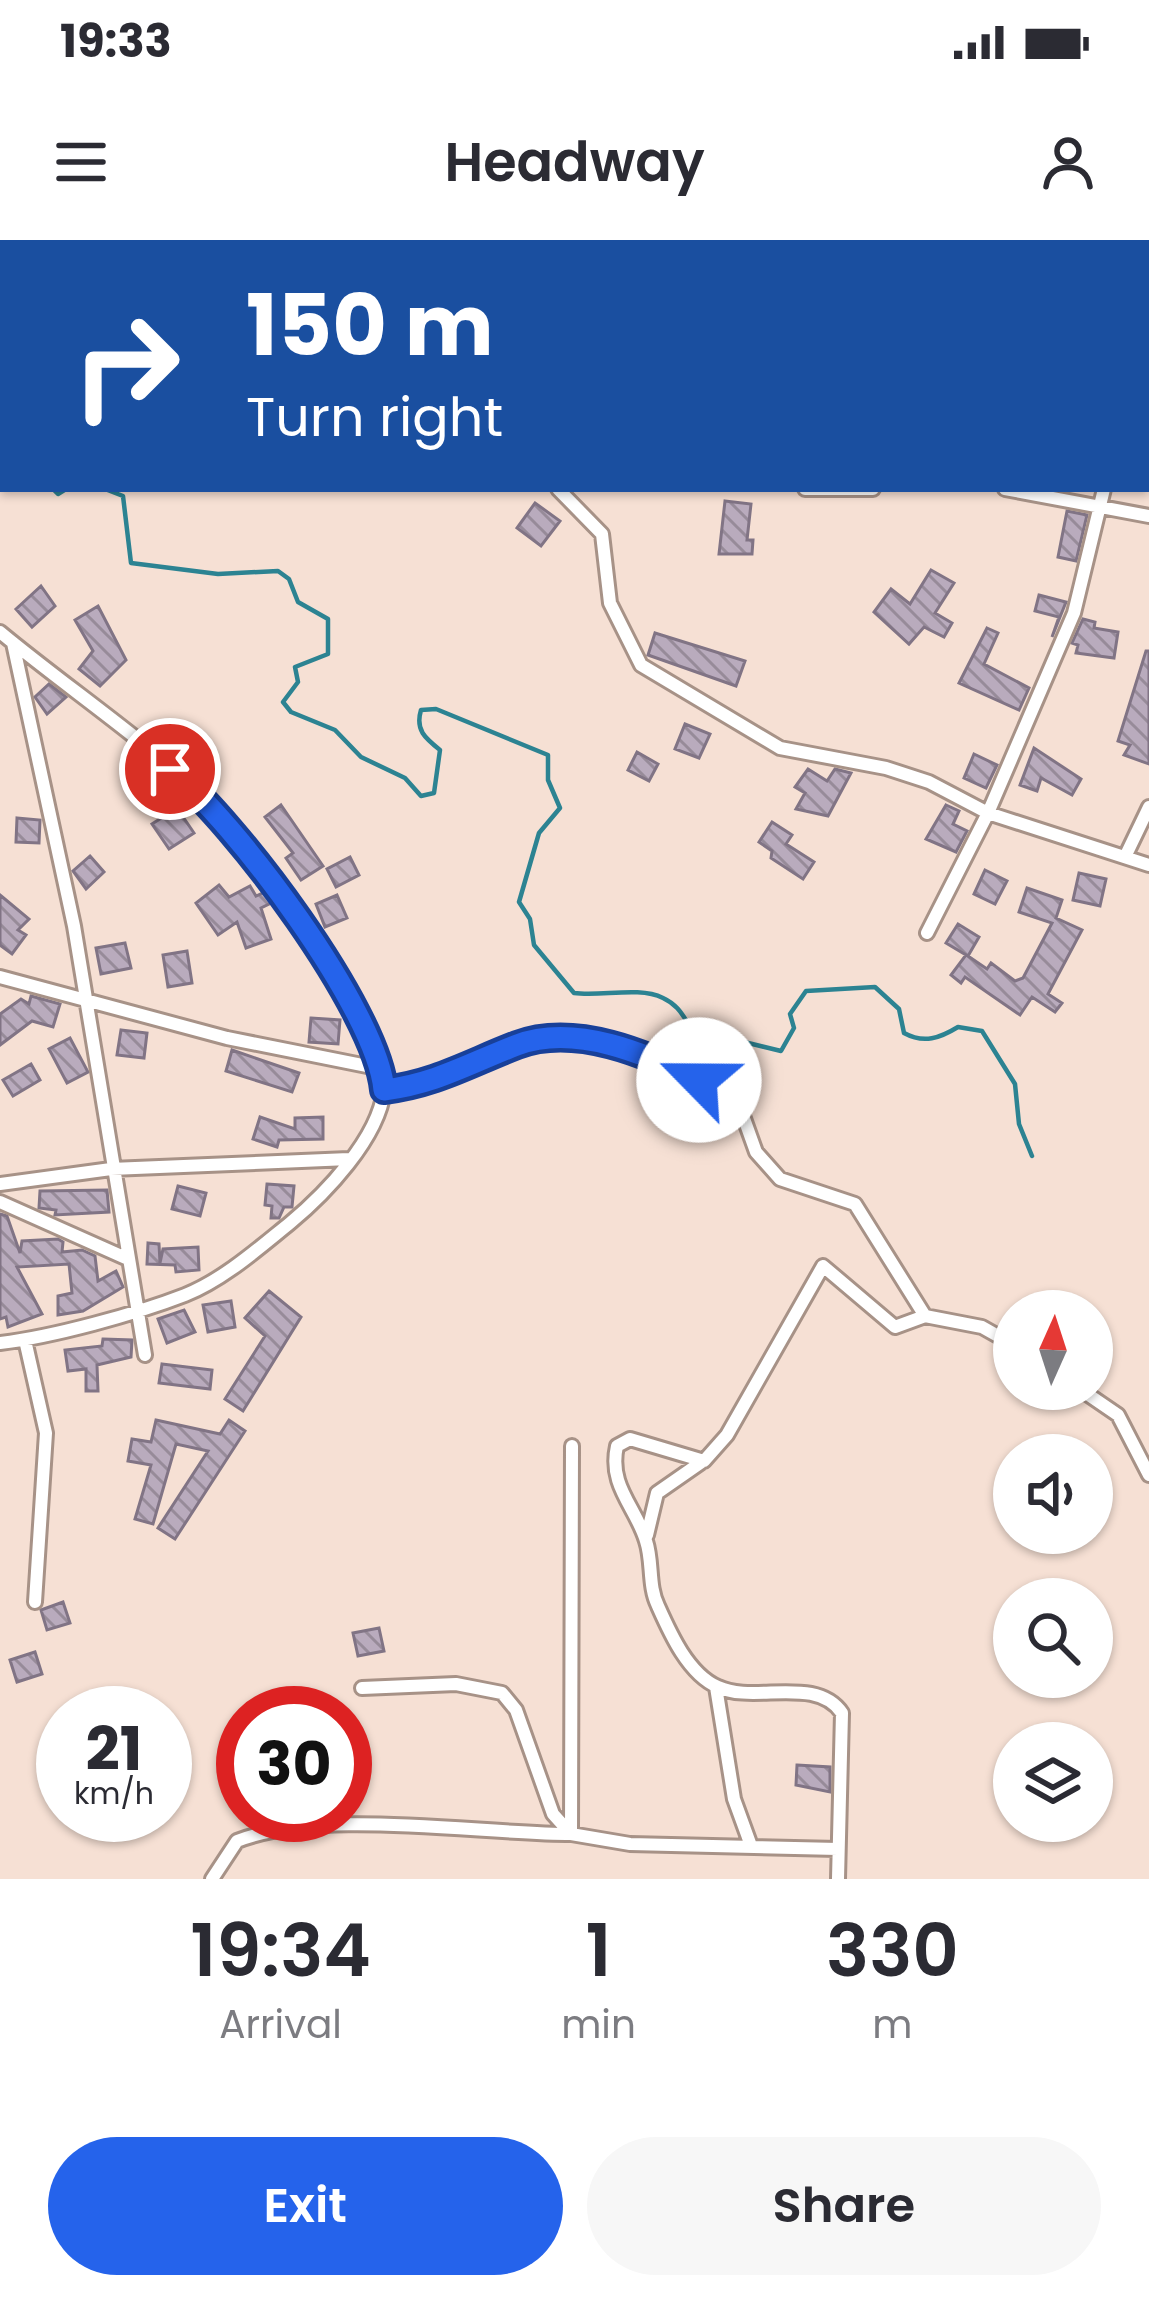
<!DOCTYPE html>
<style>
:root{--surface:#fff;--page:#f7f7f7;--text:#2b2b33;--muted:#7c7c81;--accent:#2563eb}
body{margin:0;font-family:Poppins,sans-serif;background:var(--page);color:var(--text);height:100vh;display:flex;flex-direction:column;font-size:45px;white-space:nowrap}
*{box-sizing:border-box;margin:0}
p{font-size:39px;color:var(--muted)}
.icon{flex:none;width:66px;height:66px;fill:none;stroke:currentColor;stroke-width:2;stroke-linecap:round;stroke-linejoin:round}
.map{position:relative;height:1639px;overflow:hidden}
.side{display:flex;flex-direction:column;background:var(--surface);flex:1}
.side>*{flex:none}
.hud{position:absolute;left:0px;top:0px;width:1149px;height:252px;box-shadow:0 3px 9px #0004;background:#1a4fa0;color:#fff;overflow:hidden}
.needle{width:78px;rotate:3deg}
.controls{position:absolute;left:993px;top:1050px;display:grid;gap:24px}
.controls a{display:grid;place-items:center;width:120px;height:120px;border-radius:50%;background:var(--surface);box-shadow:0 3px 9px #0004;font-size:60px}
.speed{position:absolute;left:36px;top:1446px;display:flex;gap:24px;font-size:60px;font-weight:700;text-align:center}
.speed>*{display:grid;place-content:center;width:156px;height:156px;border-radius:50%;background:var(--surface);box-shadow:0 3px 9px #0004;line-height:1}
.speed small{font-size:30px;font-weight:400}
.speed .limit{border:18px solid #d22;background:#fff;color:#111}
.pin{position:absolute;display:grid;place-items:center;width:102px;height:102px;color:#fff;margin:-51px;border:6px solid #fff;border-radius:50%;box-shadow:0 3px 12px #0007}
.me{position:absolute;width:132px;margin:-66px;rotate:293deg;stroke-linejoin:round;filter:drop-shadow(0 0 9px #0008)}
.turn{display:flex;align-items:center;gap:42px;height:252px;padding:0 48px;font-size:54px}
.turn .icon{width:156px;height:156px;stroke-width:2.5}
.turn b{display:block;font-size:84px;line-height:102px}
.eta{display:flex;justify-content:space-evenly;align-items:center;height:204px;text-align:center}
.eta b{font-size:72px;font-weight:600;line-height:84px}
.primary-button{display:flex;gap:24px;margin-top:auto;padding:24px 48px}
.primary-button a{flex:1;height:138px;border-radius:72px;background:var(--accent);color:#fff;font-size:48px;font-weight:600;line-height:138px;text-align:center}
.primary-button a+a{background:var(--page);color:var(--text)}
.status{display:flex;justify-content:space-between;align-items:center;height:84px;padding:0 60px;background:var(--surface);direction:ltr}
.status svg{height:33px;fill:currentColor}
header{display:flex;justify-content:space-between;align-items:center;height:156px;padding:0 48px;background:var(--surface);font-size:54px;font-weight:600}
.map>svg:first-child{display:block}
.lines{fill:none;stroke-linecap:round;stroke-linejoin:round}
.stream{stroke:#2c8392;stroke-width:4.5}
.building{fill:url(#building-back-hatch);stroke:#817485;stroke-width:3}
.minor-casing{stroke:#a79287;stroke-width:18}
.minor{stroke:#fff;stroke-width:12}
.route-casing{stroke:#184099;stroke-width:30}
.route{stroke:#2563eb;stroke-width:21}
</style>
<div class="status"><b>19:33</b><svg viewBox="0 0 49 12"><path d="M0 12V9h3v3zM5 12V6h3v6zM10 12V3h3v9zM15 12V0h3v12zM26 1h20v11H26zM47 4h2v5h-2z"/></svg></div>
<header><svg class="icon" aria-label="menu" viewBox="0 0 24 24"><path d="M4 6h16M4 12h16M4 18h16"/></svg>Headway<svg class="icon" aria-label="person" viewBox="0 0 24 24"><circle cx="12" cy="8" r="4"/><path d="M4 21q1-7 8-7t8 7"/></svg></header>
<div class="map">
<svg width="1149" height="1639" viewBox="0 0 1149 1639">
<defs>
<pattern id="building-back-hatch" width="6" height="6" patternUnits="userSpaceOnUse" patternTransform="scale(3)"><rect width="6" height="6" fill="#b9abbd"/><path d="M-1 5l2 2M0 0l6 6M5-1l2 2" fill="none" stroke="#978b99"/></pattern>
</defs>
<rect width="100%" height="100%" fill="#f6e0d4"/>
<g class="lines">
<path class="stream" d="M0,159h3
M53,249l5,5 8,-5
M105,249l18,7 8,67 87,11 60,-3 11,8 9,23 30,17v35l-33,13 3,15 -15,20 8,10 44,18 26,27 44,21 16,18 13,-3 6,-43c-15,-12 -25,-20 -19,-40l15,-1 112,46v25l12,28 -21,25 -20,69 11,17 4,26 40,48c27,4 64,-7 89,5 28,13 20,38 57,50l16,-8 45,11 13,-23 -4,-14 16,-23 69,-4 24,22 5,24c20,11 36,5 54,-6l24,4 33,53 4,40 13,32"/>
</g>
<path class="building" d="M725,261l26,3 -4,36h6l-1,14h-33z
M535,263l25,18 -19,25 -24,-18z
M1067,271l20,4 -11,46 -18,-4z
M931,330l23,13 -19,30 17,10 -8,14 -20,-10 -15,17 -35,-32 17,-23 19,15z
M41,346l14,20 -23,21 -16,-18z
M1039,355l27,7 -14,35 7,-20 -24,-6z
M98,366l28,54 -26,26 -21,-17 14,-18 -18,-31z
M1083,379l12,3 -1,6 24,4 -4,26 -38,-5 2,-8 -6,-2z
M987,388l11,5 -14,31 45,24 -10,22 -60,-27z
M655,393l90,28 -9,25 -88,-31z
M1146,411h3v113l-25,-9 6,-10 -12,-4z
M49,444l17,13 -19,17 -12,-17z
M685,484l25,10 -11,24 -24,-9z
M1034,508l47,31 -9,16 -31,-17 -4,13 -17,-6z
M637,512l21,12 -9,17 -21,-11z
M974,514l23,11 -11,23 -22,-10z
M808,529l19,12 8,-12 16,4 -23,43 -32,-7 9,-16 -10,-6z
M281,565l42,61 -22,14 -15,-22 7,-5 -28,-36z
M946,565l13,6 -6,13 14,7 -11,21 -30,-13z
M177,568l17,25 -25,16 -17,-25z
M17,578l23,2 -1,23 -23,-1z
M772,582l20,13 -6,9 28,18 -11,17 -32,-21 1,-7 -13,-9z
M90,616l14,16 -18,17 -13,-18z
M350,617l9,18 -23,12 -9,-18z
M985,630l22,11 -12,23 -21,-10z
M1079,633l27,6 -6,27 -27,-6z
M219,645l10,12 21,-11 6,10 9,-4 6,11 -10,5 10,31 -25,9 -9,-26 -19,13 -22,-32z
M1027,648l35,12 -6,18 26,12 -34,64 14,9 -7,9 -23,-15 -12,18 -55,-38 -4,6 -10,-8 15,-20 -20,-12 12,-19 21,13 -11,19 19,13 4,-6 24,18 8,-3 29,-55 -33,-11z
M0,655l29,24 -11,11 8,5 -14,19 -12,-9z
M337,655l10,23 -22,9 -9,-23z
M125,703l6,25 -30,6 -5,-26z
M187,711l5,32 -24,4 -5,-32z
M31,756l29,8 -7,23 -21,-6 -32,24v-31l21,-15 8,5z
M311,778l29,2 -2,24 -29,-2z
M121,790l26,3 -3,25 -27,-3z
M70,798l18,34 -21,11 -18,-34z
M232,810l67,23 -7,19 -66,-21z
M31,824l9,16 -27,16 -10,-16z
M260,877l35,12v-11l28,-1v22l-44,1 -2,7 -24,-8z
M267,944l27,2 -2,21h-8l-5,11h-8l1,-12 -7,-1z
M178,946l28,7 -6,23 -28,-7z
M107,950l2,22 -54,3 1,-5 -17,-2 1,-17z
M0,974l7,2 13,37 2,-12 36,-2 5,3 -1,10 20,-2 13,6 3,25 18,-10 7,16 -40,24 -25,4v-19l14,-3 -3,-29 -52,3 25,47 -34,13 -2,-10 -6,2z
M148,1003l11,1 1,19 3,-14 35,-2 1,23 -23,2 -1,-7 -28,-1z
M269,1051l32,26 -58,94 -18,-12 40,-63 -20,-18z
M231,1061l4,26 -27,5 -5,-27z
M184,1070l11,22 -28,11 -9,-24z
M103,1099l29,1 -1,17 -34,8 1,26h-12v-22l-18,2 -3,-21 37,-4z
M162,1124l50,6 -2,19 -51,-6z
M156,1180l64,14 9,-14 16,11 -70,108 -17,-11 50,-77 -32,-7 -23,80 -18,-5 16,-54 -23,-4 4,-22 19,3z
M63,1362l7,21 -23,7 -6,-20z
M379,1388l5,23 -26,5 -5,-23z
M35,1412l7,22 -25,8 -7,-22z
M797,1525l33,2v25l-34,-7z"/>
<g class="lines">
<g class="minor-casing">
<path id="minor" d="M85,0l5,3
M938,0l14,3
M133,3l2,-3
M730,3l1,-3
M914,3l1,-3
M1146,45h3
M1146,73l3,-13
M0,133l3,1
M558,249l44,45 8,69 31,62 139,83 106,20 43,14 59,31 161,52
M805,249h68
M1005,249l144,27
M0,392c65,54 137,102 199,160 41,38 191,248 185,299 -6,48 -59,103 -94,132 -31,25 -67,57 -105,72 -49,19 -133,42 -185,48
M13,403l61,283 71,429
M1125,617l24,-50
M927,693l61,-120 86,-200 30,-124
M0,737l227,61 155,31
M384,850l43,-5 94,-42 46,-3 49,5 121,54 19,53 24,27 75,25 70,112 -30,11 -72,-61 -96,169 -23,26 -74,-22 -13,7c-9,40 19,61 29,95 7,21 2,45 12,65 12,27 30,68 60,81 36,17 98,-12 124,26l-4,166
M0,944l111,-15 238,-10
M0,962l128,57
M925,1076l57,11 32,18
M25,1100l21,93 -11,169
M1080,1149l38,26 31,60
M647,1295l10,-42 46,-32
M716,1447l18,112 16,44
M362,1448l94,-4 46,9 14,17 37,104 18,20 59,10 208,5
M212,1639l25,-38c84,-33 241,-7 334,-7l1,-388"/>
</g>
<use href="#minor" class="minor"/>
</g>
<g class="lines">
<g class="route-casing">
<path id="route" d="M170,529c64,51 207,241 214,321 51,-6 86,-27 133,-45 58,-22 130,9 182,35"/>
</g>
<use href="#route" class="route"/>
</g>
</svg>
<div class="controls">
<a><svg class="needle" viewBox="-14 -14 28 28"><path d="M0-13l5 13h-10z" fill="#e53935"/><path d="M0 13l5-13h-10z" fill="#7c7c81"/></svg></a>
<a><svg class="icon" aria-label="sound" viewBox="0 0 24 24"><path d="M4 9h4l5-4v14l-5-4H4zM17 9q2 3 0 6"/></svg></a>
<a><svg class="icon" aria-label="search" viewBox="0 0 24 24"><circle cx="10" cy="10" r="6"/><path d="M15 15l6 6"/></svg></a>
<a><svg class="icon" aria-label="layers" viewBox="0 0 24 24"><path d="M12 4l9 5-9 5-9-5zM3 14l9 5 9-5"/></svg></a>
</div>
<div class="speed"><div>21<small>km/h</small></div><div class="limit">30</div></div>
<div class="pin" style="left:170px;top:529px;background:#d93025"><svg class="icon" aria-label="arrive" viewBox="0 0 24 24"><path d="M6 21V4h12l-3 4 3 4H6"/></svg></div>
<svg class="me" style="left:699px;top:840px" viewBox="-20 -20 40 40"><circle r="19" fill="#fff"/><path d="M0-13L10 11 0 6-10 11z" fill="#2563eb"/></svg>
<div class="hud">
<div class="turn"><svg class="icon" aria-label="right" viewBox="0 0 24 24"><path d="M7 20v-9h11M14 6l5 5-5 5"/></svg><div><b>150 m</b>Turn right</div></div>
</div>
</div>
<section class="side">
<div class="eta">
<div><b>19:34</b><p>Arrival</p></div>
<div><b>1</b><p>min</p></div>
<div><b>330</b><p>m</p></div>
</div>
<div class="primary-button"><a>Exit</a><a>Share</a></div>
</section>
